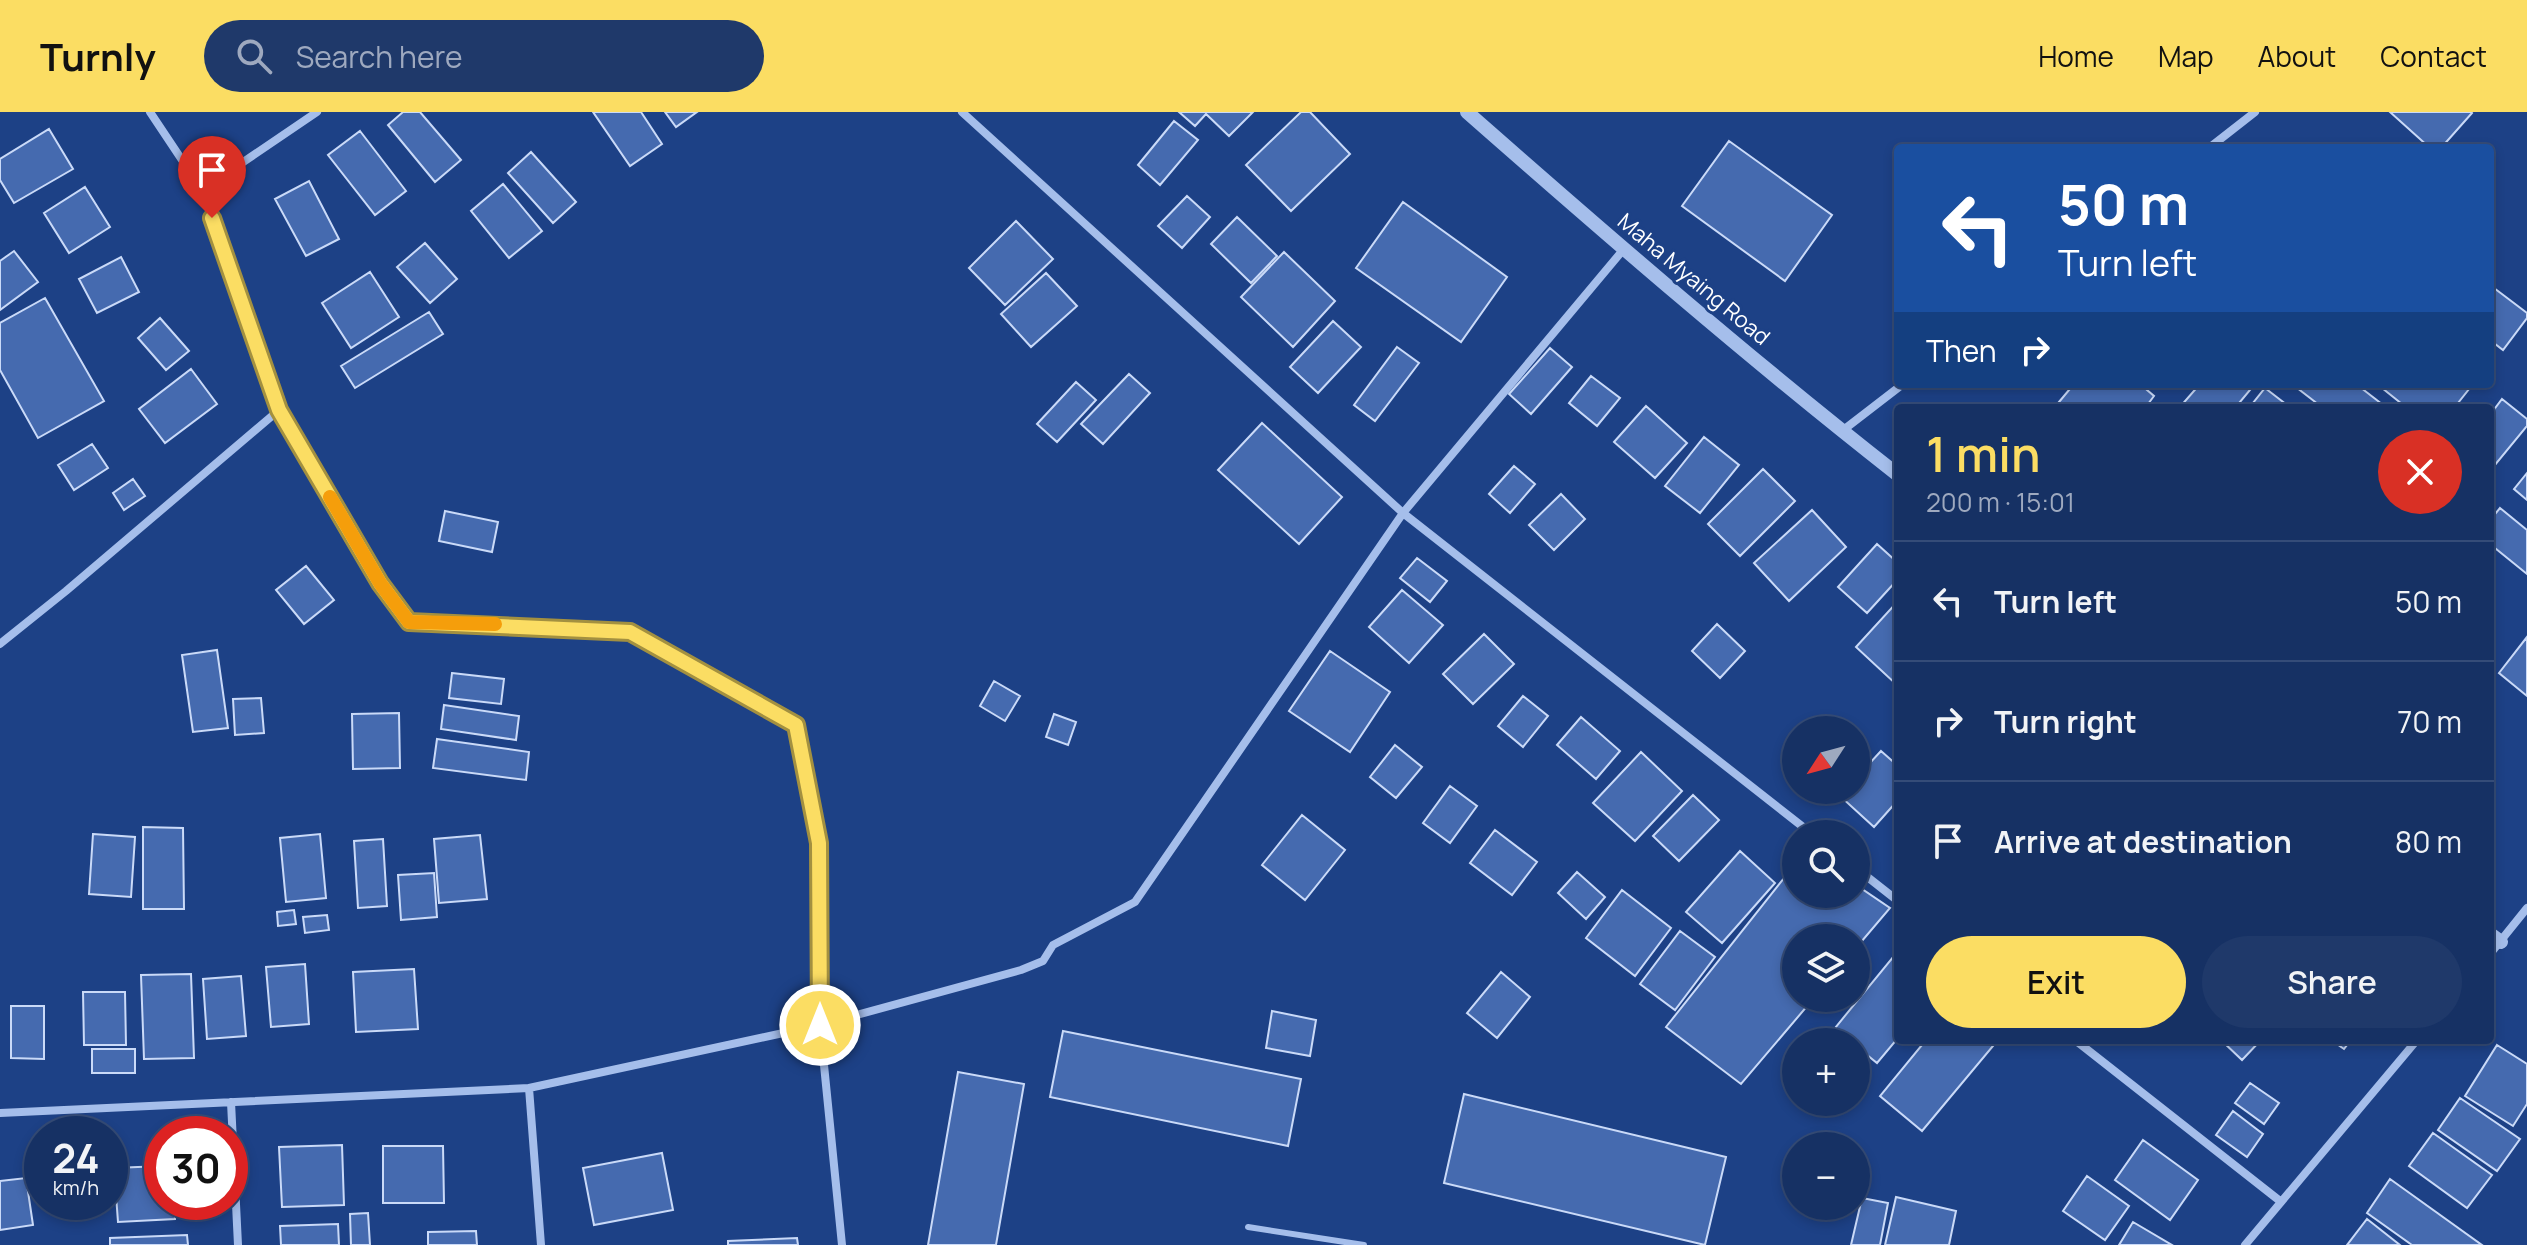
<!DOCTYPE html>
<meta charset="utf-8">
<style>
:root{--surface:#163164;--page:#1f396a;--text:#f1f3f6;--muted:#9ea9bf;--line:#354c78;--accent:#fbdd63}
body{margin:0;font-family:Manrope,sans-serif;background:var(--page);color:var(--text);height:100vh;display:flex;flex-direction:column;font-size:30px;white-space:nowrap}
*{box-sizing:border-box;margin:0}
p{font-size:26px;color:var(--muted)}
.icon{flex:none;width:44px;height:44px;fill:none;stroke:currentColor;stroke-width:2;stroke-linecap:round;stroke-linejoin:round}
.map{position:relative;flex:1;overflow:hidden}
.details{position:absolute;left:1894px;top:292px;width:600px;height:640px;display:flex;flex-direction:column;background:var(--surface);border-radius:8px;box-shadow:0 4px 12px #0003,0 0 0 2px var(--line)}
.details>*{flex:none}
.hud{position:absolute;left:1894px;top:32px;width:600px;height:244px;border-radius:8px;box-shadow:0 4px 12px #0003,0 0 0 2px var(--line);background:#1a4fa0;color:#fff;overflow:hidden}
.needle{width:52px;rotate:234deg}
.fabs{position:absolute;left:1782px;top:604px;display:grid;gap:16px}
.fabs a{display:grid;place-items:center;width:88px;height:88px;border-radius:50%;background:var(--surface);box-shadow:0 4px 12px #0003,0 0 0 2px var(--line);font-size:40px}
.speed{position:absolute;left:24px;top:1004px;display:flex;gap:16px;font-size:40px;font-weight:700;text-align:center}
.speed>*{display:grid;place-content:center;width:104px;height:104px;border-radius:50%;background:var(--surface);box-shadow:0 4px 12px #0003,0 0 0 2px var(--line);line-height:1}
.speed small{font-size:20px;font-weight:400}
.speed .limit{border:12px solid #d22;background:#fff;color:#111}
.pin{position:absolute;display:grid;place-items:center;width:68px;height:68px;color:#fff;margin:-82px -34px;border-radius:50% 50% 50% 0;rotate:-45deg;box-shadow:0 0 8px #0007}
.pin .icon{rotate:45deg}
.me{position:absolute;width:88px;margin:-44px;rotate:0deg;stroke-linejoin:round;filter:drop-shadow(0 0 6px #0008)}
.turn{display:flex;align-items:center;gap:28px;height:168px;padding:0 32px;font-size:36px}
.turn .icon{width:104px;height:104px;stroke-width:2.5}
.turn b{display:block;font-size:56px;line-height:68px}
.then{display:flex;align-items:center;height:76px;padding:0 32px;background:#0003;gap:16px;font-size:30px}
.round{display:grid;place-items:center;flex:none;width:84px;height:84px;border-radius:42px;background:var(--page)}
.head{display:flex;align-items:center;justify-content:space-between;height:136px;padding:0 32px}
h1{font-size:48px;font-weight:600;line-height:60px;color:var(--accent)}
.primary-button{display:flex;gap:16px;margin-top:auto;padding:16px 32px}
.primary-button a{flex:1;height:92px;border-radius:48px;background:var(--accent);color:#111;font-size:32px;font-weight:600;line-height:92px;text-align:center}
.primary-button a+a{background:var(--page);color:var(--text)}
ul{padding:0;list-style:none}
li{display:flex;align-items:center;gap:24px;height:120px;padding:0 32px;border-top:2px solid var(--line)}
li div{flex:1}
li b{display:block;font-size:30px}
li em{font-style:normal}
header{display:flex;align-items:center;gap:48px;box-sizing:border-box;height:112px;padding:0 40px;background:var(--accent);color:#111}
header strong{font-size:38px}
nav{display:flex;gap:44px;margin-inline-start:auto;font-size:28px}
.search{width:560px;height:72px;background:var(--page);display:flex;align-items:center;gap:20px;box-sizing:border-box;padding:0 28px;border-radius:44px;color:var(--muted);font-size:30px}
.map>svg:first-child{display:block}
.building{fill:#456aaf;stroke:#cadaf8;stroke-width:2}
.lines{fill:none;stroke-linecap:round;stroke-linejoin:round}
.service{stroke:#a5beeb;stroke-width:6}
.minor{stroke:#a5beeb;stroke-width:8}
.tertiary{stroke:#a5beeb;stroke-width:14}
.route-casing{stroke:#a39040;stroke-width:20}
.route{stroke:#fbdd63;stroke-width:14}
.slow{stroke:#f59e0b;stroke-width:14}
.labels{text-anchor:middle;dominant-baseline:central;stroke-width:6;stroke-linejoin:round;paint-order:stroke}
.street-label{font-size:22px;fill:#fff;stroke:#1d4186}
</style>
<header>
<strong>Turnly</strong>
<div class="search"><svg class="icon" aria-label="search" viewBox="0 0 24 24"><circle cx="10" cy="10" r="6"/><path d="M15 15l6 6"/></svg>Search here</div>
<nav><a>Home</a><a>Map</a><a>About</a><a>Contact</a></nav>
</header>
<div class="map">
<svg width="2527" height="1133" viewBox="0 0 2527 1133">
<rect width="100%" height="100%" fill="#1d4186"/>
<path class="building" d="M403,0h17l41,48 -26,22 -47,-57z
M593,0h48l21,32 -32,22z
M665,0h32l-21,15z
M1179,0h74l-24,24 -23,-22 -11,12z
M1301,0h9l40,42 -59,57 -45,-46z
M2390,0h81l1,1 -31,35h-11z
M1174,9l24,19 -38,45 -22,-20z
M49,17l24,40 -59,34 -14,-23v-21z
M360,19l46,60 -31,24 -47,-60z
M1729,29l103,74 -47,66 -103,-75z
M531,40l45,50 -23,21 -45,-50z
M309,69l30,58 -33,17 -31,-57z
M503,72l39,47 -33,27 -38,-47z
M85,75l25,40 -41,26 -25,-40z
M1187,84l23,21 -28,31 -24,-22z
M1403,90l104,75 -46,65 -105,-74z
M1237,105l40,39 -26,27 -40,-39z
M1016,109l37,38 -48,46 -36,-37z
M425,131l32,36 -27,24 -33,-36z
M14,139l24,31 -38,28v-49z
M1284,140l51,49 -42,46 -52,-50z
M121,145l18,35 -42,21 -18,-34z
M370,160l29,45 -48,31 -29,-45z
M1046,161l31,33 -46,41 -30,-33z
M2490,173l37,28v5l-24,32 -13,-10z
M45,186l59,103 -66,37 -38,-68v-47z
M429,200l14,22 -88,54 -14,-22z
M160,206l29,33 -23,19 -28,-32z
M1333,209l28,26 -43,46 -28,-26z
M1397,235l22,16 -44,58 -21,-16z
M1550,236l22,19 -41,47 -22,-20z
M191,257l26,35 -52,39 -26,-34z
M1129,262l21,19 -47,51 -22,-20z
M1591,264l29,22 -23,28 -28,-23z
M1076,270l20,18 -39,42 -20,-18z
M2074,272h66l14,12 -9,12h-79l-7,-6z
M2200,272h55l-20,24h-56z
M2292,272h64l31,24h-64z
M2377,272h96l-19,24h-47z
M2265,276l26,20h-42z
M2502,287l25,20v7l-37,45v-56z
M1646,294l41,37 -32,35 -41,-36z
M1262,311l80,74 -43,47 -81,-74z
M1704,325l35,28 -39,48 -35,-27z
M92,332l16,24 -34,22 -16,-25z
M1514,354l21,18 -25,29 -21,-19z
M1763,357l32,32 -55,55 -32,-32z
M2527,361v27l-13,-11z
M133,367l12,17 -21,14 -11,-17z
M1561,382l24,25 -31,31 -25,-25z
M2500,396l27,22v44l-37,-30v-24z
M1812,398l34,37 -57,54 -35,-38z
M445,399l53,11 -6,30 -53,-11z
M1877,432l21,19v16l-31,34 -29,-26z
M1417,446l30,23 -17,21 -30,-24z
M306,454l28,34 -30,24 -28,-34z
M1402,478l41,35 -34,38 -40,-36z
M1898,489v85l-42,-39z
M1717,512l28,27 -25,27 -28,-27z
M1484,522l30,30 -41,40 -30,-30z
M2527,525v59l-28,-23z
M217,538l11,78 -35,4 -11,-77z
M1330,539l60,41 -40,60 -61,-41z
M452,561l52,6 -3,25 -52,-6z
M994,569l26,15 -15,25 -25,-15z
M1523,584l25,20 -25,31 -25,-21z
M261,586l3,35 -29,2 -2,-36z
M444,593l75,11 -3,24 -75,-11z
M399,601l1,55 -47,1 -1,-55z
M1054,602l22,8 -8,23 -22,-8z
M1581,605l39,34 -24,28 -39,-34z
M437,627l92,13 -3,28 -93,-12z
M1395,633l27,22 -26,31 -26,-21z
M1881,639l17,15v34l-24,27 -34,-31 5,-6h11v-12z
M1641,640l41,39 -47,50 -42,-38z
M1450,674l27,20 -27,37 -27,-20z
M1693,683l26,25 -40,41 -26,-25z
M1302,703l43,35 -40,50 -43,-35z
M143,715l40,1 1,81h-41z
M1495,718l42,32 -25,33 -42,-32z
M93,722l42,3 -4,60 -42,-3z
M320,722l6,64 -40,4 -6,-64z
M480,723l7,64 -48,4 -5,-64z
M383,727l4,67 -29,2 -4,-67z
M1740,739l35,32 -53,60 -36,-31z
M1796,751v31h60v-9l34,23 -34,40v-10h-60v60h18l-73,86 -75,-57z
M1577,760l28,25 -19,22 -28,-26z
M434,761l3,44 -36,3 -3,-45z
M1622,778l49,38 -36,48 -49,-38z
M294,798l2,14 -18,2 -1,-14z
M327,803l2,15 -24,3 -2,-16z
M1680,819l35,26 -40,53 -35,-26z
M1898,839v87l-21,25 -21,-17v-4h-4l-17,-14z
M305,852l4,60 -38,3 -5,-60z
M414,857l4,60 -62,3 -3,-60z
M1501,860l29,25 -33,41 -30,-25z
M191,862l3,84 -50,1 -3,-84z
M241,864l5,60 -39,3 -4,-60z
M83,880h42l1,53h-42z
M11,894h33v53l-33,-1z
M1272,899l44,9 -6,36 -44,-8z
M1063,919l238,48 -13,67 -238,-49z
M1926,928h72l-76,91 -42,-35z
M2221,928h40l-19,20z
M2331,928h20l-7,9z
M2497,933l30,19v40l-14,22 -48,-30z
M92,937h43v24h-43z
M958,960l66,12 -28,161h-68z
M2250,971l29,20 -15,21 -29,-21z
M1464,982l262,63 -21,88 -261,-62z
M2460,986l60,41 -23,32 -59,-41z
M2233,999l30,23 -16,23 -31,-22z
M2433,1021l59,42 -25,33 -58,-42z
M2143,1028l55,40 -28,40 -55,-40z
M342,1033l2,60 -62,2 -3,-60z
M383,1034h60l1,57h-61z
M662,1041l11,57 -79,15 -11,-57z
M162,1054v36h12l1,17 -57,3 -4,-54z
M2087,1064l42,30 -24,34 -42,-29z
M26,1066l7,47 -33,5v-49z
M2390,1067l92,66h-70l-45,-32z
M1896,1085l60,14 -7,34h-64z
M1862,1086l26,5 -8,42h-29z
M368,1101l2,32h-19l-1,-31z
M2367,1107l33,26h-53z
M2133,1110l39,23h-53z
M338,1112l1,21h-58l-1,-19z
M476,1119l1,14h-49v-13z
M187,1123l1,10h-78v-7z
M797,1126l1,7h-70v-4z"/>
<g class="lines">
<path class="service" d="M1248,1115l116,18"/>
<path class="minor" d="M150,0l52,78 77,220 101,173 29,39 105,3 116,7 166,93 23,118 1,182 22,220
M962,0l441,401 409,321
M2209,36l46,-36
M202,78l115,-78
M1842,319l61,-47
M0,532l66,-53 213,-181
M1856,756l42,33
M2490,842l37,-46
M2075,928l205,161
M529,976l291,-63 201,-55 22,-9 10,-16 82,-43 268,-389 220,-263
M231,990l7,143
M0,1001l529,-25 12,157
M2245,1133l172,-205"/>
<path class="tertiary" d="M1467,0c141,124 283,247 431,363
M2490,822l11,8"/>
</g>
<g class="lines">
<g class="route-casing">
<path id="route" d="M212,106l67,192 101,173 29,39 221,10 166,93 23,118 1,182"/>
</g>
<use href="#route" class="route"/>
<path class="slow" d="M330,385l50,86 29,39 86,2"/>
</g>
<g class="labels">
<g class="street-label">
<text transform="translate(1694 167) rotate(40)">Maha Myaing Road</text>
</g>
</g>
</svg>
<div class="fabs">
<a><svg class="needle" viewBox="-14 -14 28 28"><path d="M0-13l5 13h-10z" fill="#e53935"/><path d="M0 13l5-13h-10z" fill="#9ea9bf"/></svg></a>
<a><svg class="icon" aria-label="search" viewBox="0 0 24 24"><circle cx="10" cy="10" r="6"/><path d="M15 15l6 6"/></svg></a>
<a><svg class="icon" aria-label="layers" viewBox="0 0 24 24"><path d="M12 4l9 5-9 5-9-5zM3 14l9 5 9-5"/></svg></a>
<a>+</a>
<a>−</a>
</div>
<div class="speed"><div>24<small>km/h</small></div><div class="limit">30</div></div>
<div class="pin" style="left:212px;top:106px;background:#d93025"><svg class="icon" aria-label="arrive" viewBox="0 0 24 24"><path d="M6 21V4h12l-3 4 3 4H6"/></svg></div>
<svg class="me" style="left:820px;top:913px" viewBox="-20 -20 40 40"><circle r="17" fill="#fbdd63" stroke="#fff" stroke-width="3"/><path d="M0-11L8 9 0 5-8 9z" fill="#fff"/></svg>
<div class="hud">
<div class="turn"><svg class="icon" aria-label="left" viewBox="0 0 24 24"><path d="M17 20v-9H6M10 6l-5 5 5 5"/></svg><div><b>50 m</b>Turn left</div></div>
<div class="then">Then<svg class="icon" aria-label="right" viewBox="0 0 24 24"><path d="M7 20v-9h11M14 6l5 5-5 5"/></svg></div>
</div>
<section class="details">
<div class="head"><div><h1>1 min</h1><p>200 m · 15:01</p></div><a class="round" style="background:#d93025;color:#fff"><svg class="icon" aria-label="close" viewBox="0 0 24 24"><path d="M6 6l12 12M18 6L6 18"/></svg></a></div>
<ul>
<li><svg class="icon" aria-label="left" viewBox="0 0 24 24"><path d="M17 20v-9H6M10 6l-5 5 5 5"/></svg><div><b>Turn left</b></div><em>50 m</em></li>
<li><svg class="icon" aria-label="right" viewBox="0 0 24 24"><path d="M7 20v-9h11M14 6l5 5-5 5"/></svg><div><b>Turn right</b></div><em>70 m</em></li>
<li><svg class="icon" aria-label="arrive" viewBox="0 0 24 24"><path d="M6 21V4h12l-3 4 3 4H6"/></svg><div><b>Arrive at destination</b></div><em>80 m</em></li>
</ul>
<div class="primary-button"><a>Exit</a><a>Share</a></div>
</section>
</div>
